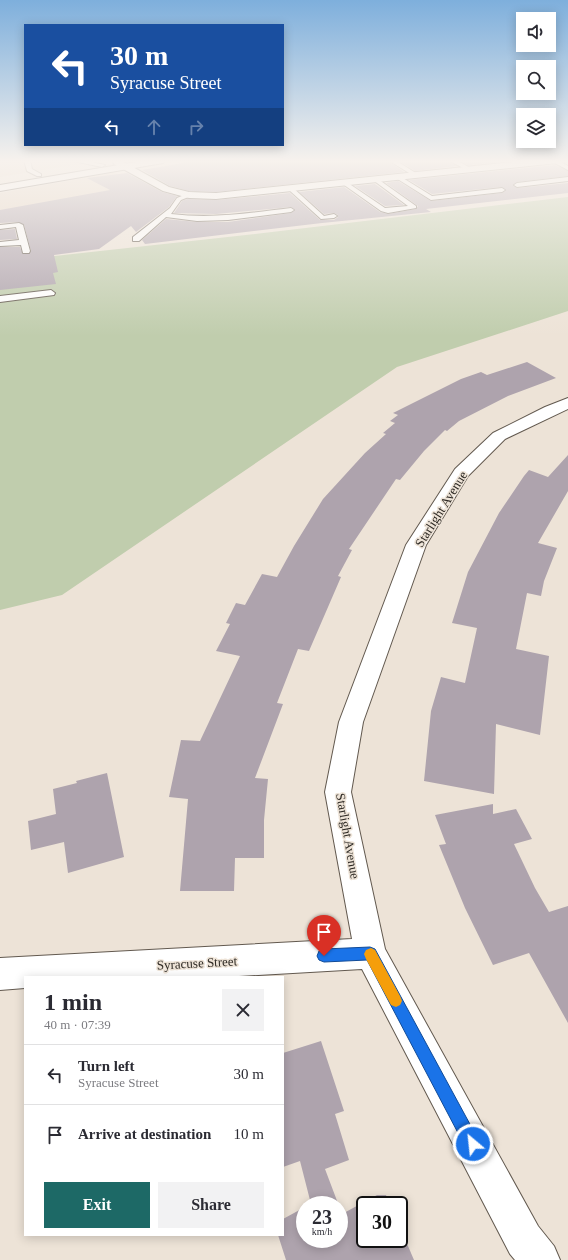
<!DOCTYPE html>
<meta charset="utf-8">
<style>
:root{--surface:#fff;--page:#f2f2f3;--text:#2b2b33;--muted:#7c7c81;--line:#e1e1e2;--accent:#1d6966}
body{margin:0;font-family:Georgia,serif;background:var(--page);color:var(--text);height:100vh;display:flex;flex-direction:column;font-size:15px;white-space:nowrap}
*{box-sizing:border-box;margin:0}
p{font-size:13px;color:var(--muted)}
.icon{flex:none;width:22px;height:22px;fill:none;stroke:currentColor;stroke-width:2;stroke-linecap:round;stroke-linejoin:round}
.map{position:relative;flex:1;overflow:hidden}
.panel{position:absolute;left:24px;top:976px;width:260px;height:260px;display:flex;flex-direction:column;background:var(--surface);border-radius:0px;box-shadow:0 2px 10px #0003}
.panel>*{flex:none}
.guide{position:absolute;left:24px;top:24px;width:260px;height:122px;border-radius:0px;box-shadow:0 2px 10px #0003;background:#1a4fa0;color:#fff;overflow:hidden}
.buttons{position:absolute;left:516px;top:12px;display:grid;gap:8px}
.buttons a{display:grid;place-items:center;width:40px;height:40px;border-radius:0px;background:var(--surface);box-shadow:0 2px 10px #0003;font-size:20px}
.speed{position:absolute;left:296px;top:1196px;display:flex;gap:8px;font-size:20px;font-weight:700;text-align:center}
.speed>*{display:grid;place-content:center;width:52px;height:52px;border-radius:50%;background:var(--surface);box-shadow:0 2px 10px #0003;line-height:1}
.speed small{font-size:10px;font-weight:400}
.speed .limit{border:2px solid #111;border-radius:6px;background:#fff;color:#111}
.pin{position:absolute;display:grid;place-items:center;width:34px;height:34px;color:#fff;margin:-41px -17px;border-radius:50% 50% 50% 0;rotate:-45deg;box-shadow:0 0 4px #0007}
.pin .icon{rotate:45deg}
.me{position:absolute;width:44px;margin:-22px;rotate:332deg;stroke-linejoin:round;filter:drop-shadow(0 0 3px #0008)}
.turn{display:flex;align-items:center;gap:14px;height:84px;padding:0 20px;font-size:18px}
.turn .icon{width:52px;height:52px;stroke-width:2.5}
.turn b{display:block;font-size:28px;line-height:34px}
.lanes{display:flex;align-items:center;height:38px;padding:0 20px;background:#0003;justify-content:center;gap:20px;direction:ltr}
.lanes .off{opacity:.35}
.round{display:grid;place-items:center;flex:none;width:42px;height:42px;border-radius:0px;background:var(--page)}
.summary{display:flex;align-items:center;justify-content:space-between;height:68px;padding:0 20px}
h1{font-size:24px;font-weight:700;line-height:30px}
.action{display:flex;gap:8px;margin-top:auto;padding:8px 20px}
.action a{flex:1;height:46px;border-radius:0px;background:var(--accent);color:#fff;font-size:16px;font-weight:700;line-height:46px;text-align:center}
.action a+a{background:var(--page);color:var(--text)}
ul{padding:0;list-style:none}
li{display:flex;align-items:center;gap:12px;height:60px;padding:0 20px;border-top:1px solid var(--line)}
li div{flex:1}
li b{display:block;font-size:15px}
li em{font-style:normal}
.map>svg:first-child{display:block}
.built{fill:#e5d6c5}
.green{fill:#c0cdad}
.building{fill:#aea3ad}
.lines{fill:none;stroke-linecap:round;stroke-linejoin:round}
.service-casing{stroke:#62594f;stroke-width:2}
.minor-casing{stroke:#62594f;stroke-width:2}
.secondary-casing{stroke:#62594f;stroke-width:2}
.service{fill:#fff;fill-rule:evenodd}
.minor{fill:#fff;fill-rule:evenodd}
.secondary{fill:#fff;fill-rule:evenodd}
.route{fill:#1a73e8;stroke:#114b97}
.slow{fill:#f59e0b}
.labels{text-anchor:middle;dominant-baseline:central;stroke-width:3;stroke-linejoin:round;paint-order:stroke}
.near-street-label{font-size:13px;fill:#2e2a25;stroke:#ede3d7}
</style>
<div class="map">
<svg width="568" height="1260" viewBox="0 0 568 1260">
<rect width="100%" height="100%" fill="#ede3d7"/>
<path class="built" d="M0,160h103l-103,17z
M112,173l7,1 35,17 -94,26 -60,6v-30z"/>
<path class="green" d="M568,197v114l-171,56 -335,228 -62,15v-348l255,-28z"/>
<path class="building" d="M200,160h187l17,12 -188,20 -27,-1 -19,-5 -28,-16z
M398,160h49l10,6 -42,5z
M459,160h58l-49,5z
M555,165l13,6v5l-51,6 -4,3 4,3 51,-5v10l-142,16 5,3 -109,11 -177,21 -3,-4 24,-21 31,3h31l63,-9 4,-3 -4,-3 -75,7 -42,-1 8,-12 5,-2 29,1 74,-7 30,27h14l4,-3v-2l-4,-2 -10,1 -25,-22 45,-5 36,25 8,2 28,-5 2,-3 -32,-23 12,-2 33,20 71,-8 4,-3 -4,-3 -70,7 -23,-14z
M127,173l35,19 15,4 -8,11 -33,25 -5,-6 -32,23 -45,6 4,17 -5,1 3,11 -56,6v-43h20l3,7h6l2,-3 -7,-26 -5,-3 -19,1v-13l110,-20 -23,-12z
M375,184l29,21 -19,1 -30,-20z
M15,229l2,10 -17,1v-10z
M527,362l29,16 -48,18 -49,25 -12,10 -2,-1 -21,21 -24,29 -4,-1 -47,70 3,1 -14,26 3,1 -32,74 -11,-2 -21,54 6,1 -28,74 13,1 -4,41v38h-29l-1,33h-54l8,-92 -19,-2 12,-57 19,1 40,-85 -24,-5 14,-27 -4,-1 10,-20 9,2 17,-31 15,3 17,-31 29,-47 42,-46 21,-19 -3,-1 12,-10 -5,-2 8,-6 -5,-2 68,-34 20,-7 6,3z
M568,455v36l-30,52 19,5 -13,33 -3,15 -14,-3 -11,56 33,7 -9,79 -44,-11 -2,70 -70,-13 7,-70 10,-34 24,6 12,-55 -25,-5 16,-51 31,-59 25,-37 5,-6 19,7z
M107,773l17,84 -56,16 -4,-31 -33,8 -3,-29 28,-7 -3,-25 24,-6 -1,-2z
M493,804v10l23,-5 16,30 -18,5 21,44 14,24 19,-6v117l-39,-70 -36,12 -28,-57 -26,-63 7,-1 -11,-29z
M321,1041l23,70 -9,3 14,46 -24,9 17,45 35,-19h9l4,10h-25v34h34v-14l15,35h-128l-8,-25h5v-16l22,-12v32h34v-34h-30l2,-1 -11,-43 -17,6v-114z"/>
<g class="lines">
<g class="service-casing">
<path id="service" d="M24,160h6l2,9 9,5v2h-4l-10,-5z
M69,160h14l22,5 -3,2z
M388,160h7l24,15 -5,1z
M448,160h8l16,9 -5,1z
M549,160h8l11,6v4z
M398,175l34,21 70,-8 3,2 -3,2 -71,8 -35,-22v-2z
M375,177l41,29v2l-28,5 -7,-2 -41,-29 5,-1 40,27 23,-2 -35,-26v-2z
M568,177v4l-51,6 -3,-2 3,-2z
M288,187h4l32,29 10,-2 3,2 -3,2 -13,1 -33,-30z
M189,193l2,1v2l-10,4 -10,14c43,5 77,-1 120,-6l3,2 -3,2 -63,8 -31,1 -31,-4 -27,24h-6v-4l37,-29 7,-10z
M19,223l4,2 7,26 -1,2h-6l-2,-8 -21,1v-4l19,-2 -3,-13 -16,2v-4z
M51,290l4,3 -1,2 -54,7v-6z"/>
</g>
<g class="minor-casing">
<path id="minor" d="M114,160h6l49,27 20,5 27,1 316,-33h29l-4,3 -341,36 -27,-1 -26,-7 -49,-27 -1,-2z
M568,398v11l-63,30 -37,37 -42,69 -63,177 -12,70 34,157 153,277 16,20 6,14h-45l-5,-6 -148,-285 -140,8h-197v11l-25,2v-32l352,-19 -27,-147 14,-70 67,-177 49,-76 38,-36 52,-26z"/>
</g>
<g class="secondary-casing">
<path id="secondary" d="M148,160h19l-4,3 -163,28v-6z"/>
</g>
<use href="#service" class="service"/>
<use href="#minor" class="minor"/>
<use href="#secondary" class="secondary"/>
</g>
<linearGradient id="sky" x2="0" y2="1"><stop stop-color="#7eafdc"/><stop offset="0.48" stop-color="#f7f2ed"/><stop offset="1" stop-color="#f7f2ed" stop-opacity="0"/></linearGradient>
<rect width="568" height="336" fill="url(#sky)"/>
<path class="route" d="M370,947l5,2 103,190 2,5 -2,6 -5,2 -6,-2 -100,-190 -43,2 -5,-2 -2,-4 2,-5 5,-2z"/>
<path class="slow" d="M371,948l4,2 25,46 2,5 -2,4 -4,2 -5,-2 -25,-46 -2,-5 2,-4z"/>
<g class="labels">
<g class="near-street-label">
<text transform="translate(441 509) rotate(-58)">Starlight Avenue</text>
<text transform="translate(348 836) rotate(80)">Starlight Avenue</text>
<text transform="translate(197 963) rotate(-3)">Syracuse Street</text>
</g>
</g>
</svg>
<div class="buttons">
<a><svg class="icon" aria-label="sound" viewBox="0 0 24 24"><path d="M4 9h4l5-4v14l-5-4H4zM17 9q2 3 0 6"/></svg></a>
<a><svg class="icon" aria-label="search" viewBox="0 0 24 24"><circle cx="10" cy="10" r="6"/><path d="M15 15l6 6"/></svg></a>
<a><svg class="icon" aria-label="layers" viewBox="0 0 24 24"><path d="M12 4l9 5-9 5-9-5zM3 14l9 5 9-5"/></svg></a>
</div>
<div class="speed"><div>23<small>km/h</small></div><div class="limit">30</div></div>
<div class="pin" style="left:324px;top:956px;background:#d93025"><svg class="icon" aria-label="arrive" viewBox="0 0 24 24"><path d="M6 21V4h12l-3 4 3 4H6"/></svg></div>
<svg class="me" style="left:473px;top:1144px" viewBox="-20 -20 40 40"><circle r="17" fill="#1a73e8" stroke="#fff" stroke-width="3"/><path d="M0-11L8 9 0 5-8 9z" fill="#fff"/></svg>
<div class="guide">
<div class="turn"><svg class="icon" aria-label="left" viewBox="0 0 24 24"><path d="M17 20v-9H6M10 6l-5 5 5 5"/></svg><div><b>30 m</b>Syracuse Street</div></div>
<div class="lanes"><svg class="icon" aria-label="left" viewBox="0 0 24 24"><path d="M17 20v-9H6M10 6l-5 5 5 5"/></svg><svg class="icon off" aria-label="ahead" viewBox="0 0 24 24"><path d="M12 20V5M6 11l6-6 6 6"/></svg><svg class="icon off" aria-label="right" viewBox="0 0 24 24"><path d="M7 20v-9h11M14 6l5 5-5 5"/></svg></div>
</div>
<section class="panel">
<div class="summary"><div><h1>1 min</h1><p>40 m · 07:39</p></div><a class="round"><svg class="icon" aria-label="close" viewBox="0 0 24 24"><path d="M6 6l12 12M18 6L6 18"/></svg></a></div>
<ul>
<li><svg class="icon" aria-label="left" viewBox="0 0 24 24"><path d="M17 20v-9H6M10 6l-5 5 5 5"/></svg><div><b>Turn left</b><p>Syracuse Street</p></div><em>30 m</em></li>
<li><svg class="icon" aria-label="arrive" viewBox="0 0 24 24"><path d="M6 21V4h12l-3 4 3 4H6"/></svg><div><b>Arrive at destination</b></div><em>10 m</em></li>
</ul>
<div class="action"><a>Exit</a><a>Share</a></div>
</section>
</div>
